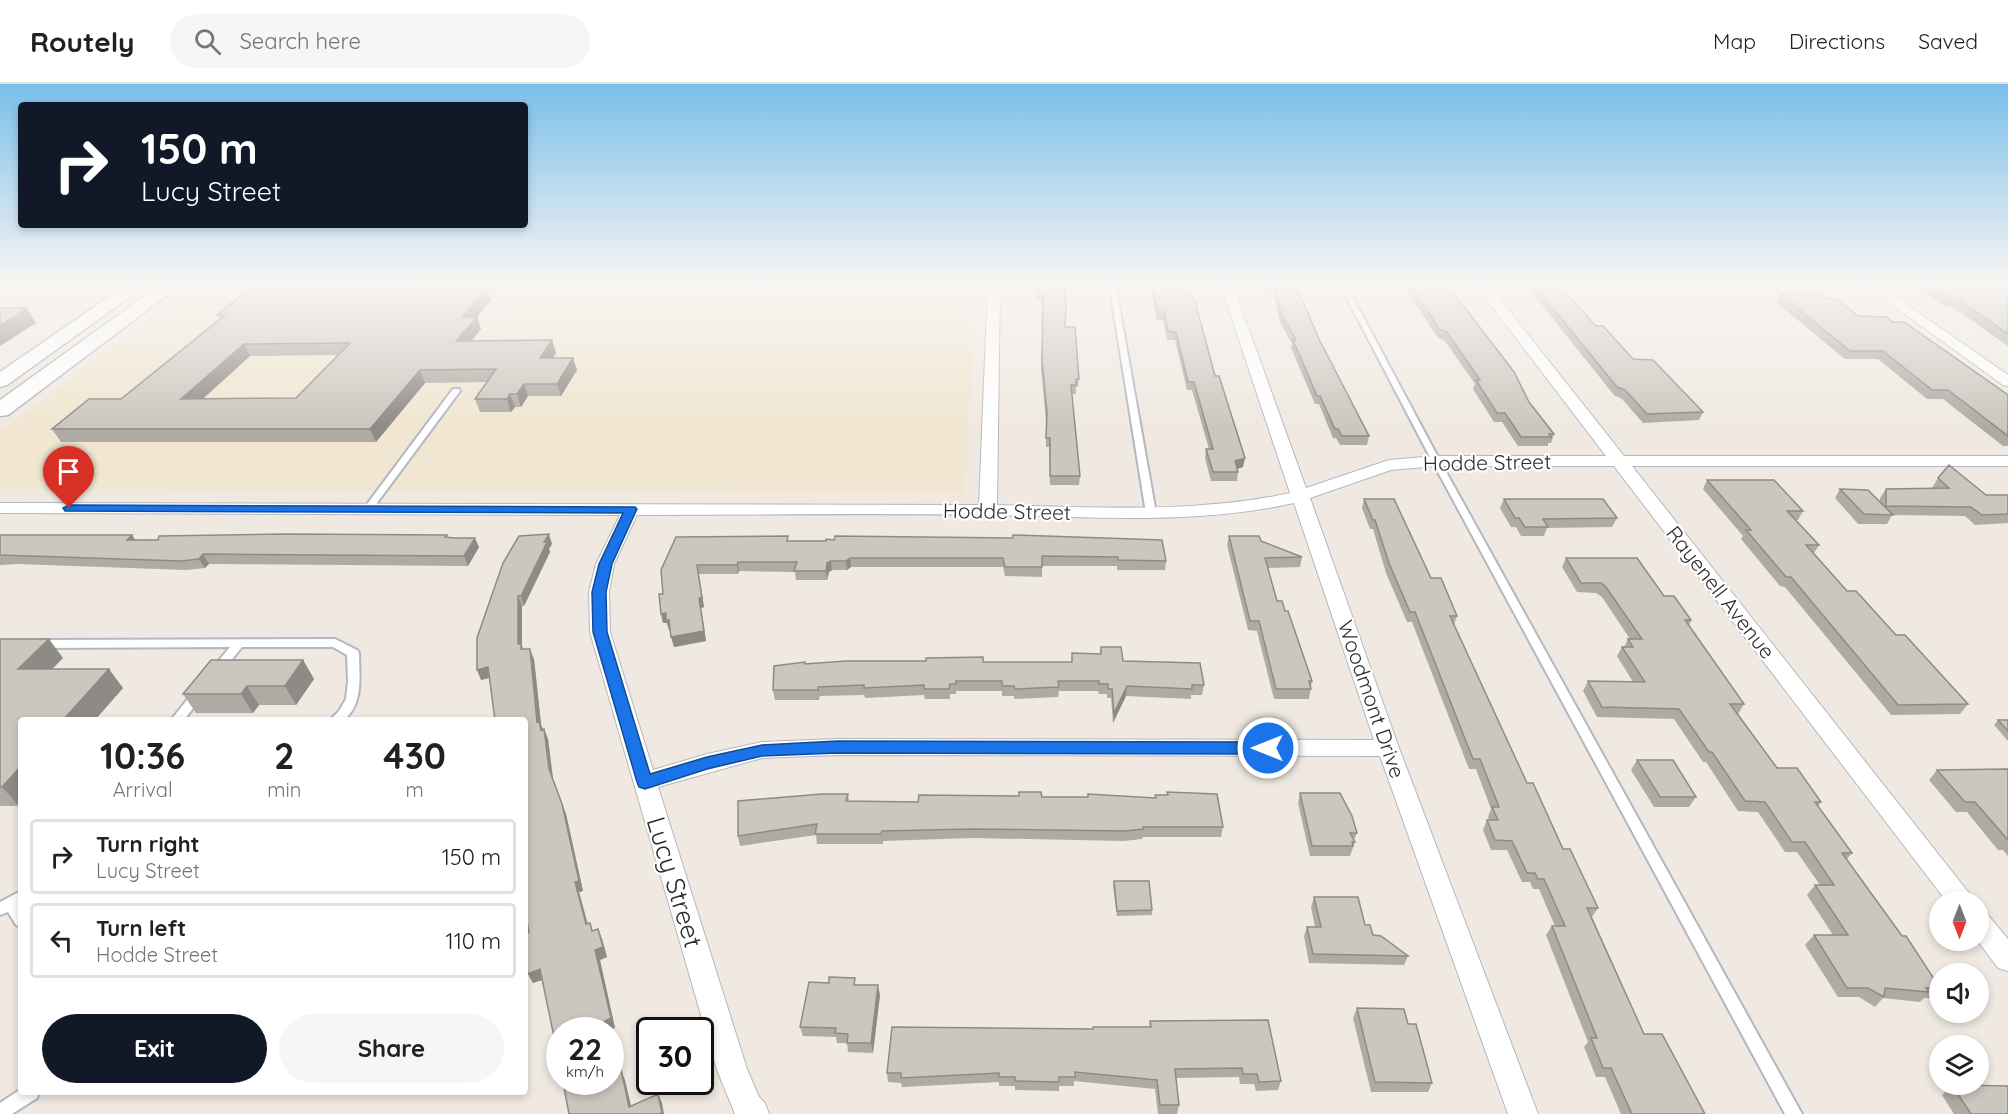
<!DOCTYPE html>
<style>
:root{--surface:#fff;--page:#f6f6f6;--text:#202124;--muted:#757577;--line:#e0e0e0;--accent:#111827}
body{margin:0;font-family:Quicksand,sans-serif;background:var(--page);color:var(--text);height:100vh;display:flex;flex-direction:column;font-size:22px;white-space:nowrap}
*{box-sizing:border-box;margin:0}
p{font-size:20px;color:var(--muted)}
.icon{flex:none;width:33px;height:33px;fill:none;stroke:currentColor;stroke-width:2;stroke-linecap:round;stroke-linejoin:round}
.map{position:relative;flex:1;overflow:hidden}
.panel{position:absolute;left:18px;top:633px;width:510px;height:378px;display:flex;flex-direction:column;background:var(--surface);border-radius:6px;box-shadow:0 3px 9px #0003}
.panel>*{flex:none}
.guide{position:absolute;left:18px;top:18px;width:510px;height:126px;border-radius:6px;box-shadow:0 3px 9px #0003;background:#111827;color:#fff;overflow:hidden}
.needle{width:39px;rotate:180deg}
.tools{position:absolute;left:1929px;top:807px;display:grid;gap:12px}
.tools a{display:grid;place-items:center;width:60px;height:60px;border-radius:50%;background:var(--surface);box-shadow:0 3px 9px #0003;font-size:30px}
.speed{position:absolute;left:546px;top:933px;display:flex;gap:12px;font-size:30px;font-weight:700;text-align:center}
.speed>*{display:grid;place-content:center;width:78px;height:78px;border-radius:50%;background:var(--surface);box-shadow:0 3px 9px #0003;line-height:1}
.speed small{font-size:15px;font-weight:400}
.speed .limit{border:3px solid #111;border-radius:9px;background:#fff;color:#111}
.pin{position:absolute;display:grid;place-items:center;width:51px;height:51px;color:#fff;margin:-62px -26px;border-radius:50% 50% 50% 0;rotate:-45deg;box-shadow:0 0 6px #0007}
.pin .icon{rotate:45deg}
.me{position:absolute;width:66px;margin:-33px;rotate:270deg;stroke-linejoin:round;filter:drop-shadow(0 0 4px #0008)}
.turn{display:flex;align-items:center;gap:21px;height:126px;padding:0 24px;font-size:27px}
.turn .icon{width:78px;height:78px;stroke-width:2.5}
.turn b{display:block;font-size:42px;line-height:51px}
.eta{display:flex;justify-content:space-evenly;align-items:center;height:102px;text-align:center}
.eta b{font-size:36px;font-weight:800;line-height:42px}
.cta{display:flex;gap:12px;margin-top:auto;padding:12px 24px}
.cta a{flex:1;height:69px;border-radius:36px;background:var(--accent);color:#fff;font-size:24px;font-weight:800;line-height:69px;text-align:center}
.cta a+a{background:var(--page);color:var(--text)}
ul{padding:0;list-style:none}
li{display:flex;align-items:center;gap:18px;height:75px;margin:0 12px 9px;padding:0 12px;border:3px solid var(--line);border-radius:6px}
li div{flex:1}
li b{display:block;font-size:22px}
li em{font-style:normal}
header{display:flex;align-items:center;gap:36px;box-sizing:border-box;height:84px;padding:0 30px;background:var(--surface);border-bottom:2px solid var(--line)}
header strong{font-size:28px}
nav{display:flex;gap:33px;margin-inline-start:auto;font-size:21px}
.search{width:420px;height:54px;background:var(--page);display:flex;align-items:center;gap:15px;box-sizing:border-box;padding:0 21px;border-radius:33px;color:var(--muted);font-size:22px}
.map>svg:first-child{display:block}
.education{fill:#f0e6d1}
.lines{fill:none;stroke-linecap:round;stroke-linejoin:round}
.lane-casing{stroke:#b4b7c1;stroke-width:4}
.street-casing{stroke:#b4b7c1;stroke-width:2}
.secondary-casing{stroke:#b4b7c1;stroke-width:3}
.lane{fill:#fff;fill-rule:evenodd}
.street{fill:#fff;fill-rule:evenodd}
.secondary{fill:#fff;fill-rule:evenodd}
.wall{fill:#afaba4;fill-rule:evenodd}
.shaded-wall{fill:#8e8b86}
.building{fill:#cbc7bf;stroke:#8e8b86;stroke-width:1.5;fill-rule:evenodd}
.route{fill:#1a73e8;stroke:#114b97;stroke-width:1.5}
.labels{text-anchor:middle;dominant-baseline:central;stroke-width:4.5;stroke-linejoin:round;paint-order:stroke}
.street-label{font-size:21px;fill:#2e2e2e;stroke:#fff}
.near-street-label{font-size:26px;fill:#2e2e2e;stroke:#fff}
</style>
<header>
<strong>Routely</strong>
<div class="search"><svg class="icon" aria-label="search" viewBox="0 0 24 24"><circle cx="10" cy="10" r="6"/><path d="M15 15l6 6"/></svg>Search here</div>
<nav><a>Map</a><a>Directions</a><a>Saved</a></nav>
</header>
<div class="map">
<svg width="2008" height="1030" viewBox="0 0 2008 1030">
<rect width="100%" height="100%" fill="#efe9e1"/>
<path class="education" d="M197,199h779l-11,211 -965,-5v-57z"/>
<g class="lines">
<g class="lane-casing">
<path id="lane" d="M393,199h17l-3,2 -29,4 -211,1 -3,-2 3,-2 211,-1z
M1109,199h6l41,230 -5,3 -5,-3z
M1339,199h6l95,178 362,653h-17l-353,-653z
M453,305h6l1,2 -89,120h-6l-2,-2 2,-2z
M335,555l22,11 2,3c0,23 5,50 -15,67h-14l9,-9 7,-12 2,-18 -1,-26 -14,-8h-91l-21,26h-8l-2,-3 19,-23 -190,1 -6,-4 6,-4z
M198,606l4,1 2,3 -20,26h-13l23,-29z
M21,807v13l-2,1 2,4v18l-5,-2 -8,-13 -8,3v-13z
M21,1005v3h18l-2,6 -25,16h-12v-11z"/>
</g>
<g class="street-casing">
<path id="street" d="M988,199h12l-3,222c98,2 197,9 293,-12l-70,-210h12l74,205 83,-28 47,-4h170l-132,-173h13l137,173h384v10h-376l344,436h-29l-333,-436h-178l-45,4 -81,28 89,250 139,366h-30l-128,-358 -543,-1 -75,3 -104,29 89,282 12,28 6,6 4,11h-34l-18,-44 -127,-438 -1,-40 7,-28 24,-49 -620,-2v-10l979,2zM1294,419l80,237 -537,-1 -75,3 -55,12 -54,16 -43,-138 -1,-40 5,-28 23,-49c118,0 236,-2 354,0 101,2 204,10 303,-12z
M1862,199h14l132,92v11l-5,-1z
M1978,827l9,3 21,25v32l-10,-3 -21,-28z"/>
</g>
<g class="secondary-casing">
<path id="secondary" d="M129,199h20l-142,102 -7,2v-15z
M163,199h20l-175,132 -8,1v-16z"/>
</g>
<use href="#lane" class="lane"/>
<use href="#street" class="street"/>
<use href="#secondary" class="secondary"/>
</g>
<path class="wall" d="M1036,199h30l-2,7 1,37 14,52 -1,8h-2v7h-4l8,82 -1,9h-29l-1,-38h-3v-26l-5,-52 2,-66 -7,-3z
M1149,199h39l55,184 -6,2 1,3 -1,9h-26l-6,-23 1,-9h3l-17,-59h-5l-12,-50h-8l-4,-20h-6z
M1264,199h31l24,56 50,97 -2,9h-27l-4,-7h-3l-14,-34h-4l-24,-56 1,-4 -12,-22 -7,-30h-6z
M1402,199h44l83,119 25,32 -3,9h-3v3h-30l-16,-24h-8l-21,-33 2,-5 -30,-43 -8,-4z
M1523,199h34l39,43 37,33 70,53 -4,8 -56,3 -21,-24 -8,-4 -77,-96z
M1912,199h58l2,1 36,8v54l-57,-40h-7z
M1780,210l46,4 32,18 150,79v51h-5l-60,-47h-16l-49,-40h-33l-69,-57z
M491,216l-14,17 4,12 -10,12 85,12 -4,5 25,12 -16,26h-33l-7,11h-6l-4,5h-31l-5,-13 12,-17 -62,1 -49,59h-315l-9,-13 69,-30 98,-80 -2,-4zM338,271l-42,43 -93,1 47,-43z
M1938,394l48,17h22v28l-33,2 -10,-9 -73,-1 -5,9h-29l-23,-26 5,-9 40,13v-4l6,-9 46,-1z
M1707,396l96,31 -5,9h-2l23,25 -5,8 33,38 49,44 72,69 -8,10 -69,1 -106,-128 -5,-1 -39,-47 2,-3 -40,-47z
M1364,415l67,79 26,38 -3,9 73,158 36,66 35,59 -6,9 52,117 61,80h-84l-16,-37h-9l-12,-30 4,-5 -42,-107 6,-9h3l-16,-37h-6l-3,-7h-8l-15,-32h-16l-8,-20 4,-10h2l-1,-3 3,-8 -15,-40h-7l-57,-147h-5l-21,-49 -13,-44h-3l-8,-21z
M1504,415l113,19 -5,9 -65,1 -3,8h-23l-5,-9h-5l-11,-19z
M0,451h132l3,5 312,-5v2l32,10 -11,19 -259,-2 -4,4 -19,2 -168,-6 -18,1z
M835,452l331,25 -1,9h-48v-4h-75v11l-37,-1 -2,-9h-152l-4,3h-15l-3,2 -2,8h-31l-1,-8 -56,-1 -1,3h-39l5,33 -3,1 5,33 -32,6 -4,-17h-1l-2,-7h-4l-2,-9 2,-20 13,-57 113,4h37l8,-1z
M1229,452l32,5 41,16 -2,10 -33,1 10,33 8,10 27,70 -3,18h-35l-17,-68 -9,-1 -21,-85z
M552,460l-3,5 1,3 -26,54h-2v40l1,3 11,10 7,65 2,5h1l4,10 5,40 13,35 17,77 -4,1 9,32 5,7 5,-2 4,10 5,18 -7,3 15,68 -6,2h-49l-18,-50 -9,3 -4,-51 -4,-212 -36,-42 -8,2 -4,-42z
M1566,474l98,38 27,24 -2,5 55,79 -6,10 39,54 44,34 -3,4 34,47 -5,6 93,129 -10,10h-6l-4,4 -37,-4 -8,9 -16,-10h-21l-33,-52 9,-10h19l-26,-40 8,-10h5l-23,-33h-12l-27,-40 -20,-1 -32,-49h-3l-29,-43 -77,-2 -14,-26 5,-10 45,1 -16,-26 5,-9h2l4,-8h2l-28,-42 -6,-4 -19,-1 -15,-25z
M0,555l63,19 -11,11 71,19 -104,118h-19z
M1101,563l22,14 81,24 -2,10h-11v4l-65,-3 -13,27 -2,-25h-4v-4h-8l-1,-3h-39l-1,6 -44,2v-3h-12v-5h-46v3h-6v5h-25l-1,-4 -59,3 -1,-3 -44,1 -1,4h-44l-2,-10 32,-26 267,-2v-9l28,1z
M303,576l11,19 -18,26h-37l-6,8h-57l-13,-19z
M1998,636h10v21l-14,-16z
M1637,676l59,37 -7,10h-35l-23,-37z
M2008,685v87l-5,-6h-5l-31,-38h-11l-27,-32 8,-10z
M1167,708l56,35 -2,10h-78l-1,2 -18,2 -152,-3 -89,3v3h-66l-1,-9 -76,11 -2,-10 110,-42 1,7 69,1 124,-5 113,1v-3h12z
M1300,709l57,40 -3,7 1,2 -5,14h-40l-12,-53z
M1114,797l38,29v5l-35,1 -4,-30z
M1314,813l51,28 8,10 35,21 -4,9 -95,-2 -5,-27 3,-9h8l-4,-20z
M829,899l27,2 24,10 -7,58 -25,-1 -1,-9h-10l-1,-6 -33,-1 -3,-9z
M1357,924l51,16 24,59 -4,9h-57l-18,-74z
M1150,937l131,60 -3,9 -22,1 -2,-7h-14l-1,-7 -63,1 3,27 -2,9h-19l-3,-25 -81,-8v5h-15v5l-44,-1v-4h-16v-4l-97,5 -1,-4 -13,-1 -1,-9 206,-44 56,-2z
M1952,1001l56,29h-54l-12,-19z"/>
<path class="shaded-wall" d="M487,204l4,12 -14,17 4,12 -20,25 -5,-13 7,-24z
M27,224l9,15 -36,23v-20z
M552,256l4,13 -12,18 -4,-13z
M244,260l6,12 -62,56 -7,-13z
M573,274l4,12 -16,26 -4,-12z
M420,286l5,13 -49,59 -6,-13z
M524,300l4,12 -7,11 -4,-13z
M510,310l5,13 -4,5 -4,-13z
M1245,374l-2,9 -9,3 1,-9z
M549,450l3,10 -3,5 1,3 -26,54 -3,-10z
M132,451l6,9 -11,-4z
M475,454l4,9 -11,19 -4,-10z
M203,470l6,10 -4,4 -6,-9z
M850,474l1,9 -4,3 -1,-9z
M831,477l1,9 -3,2 -2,8 -1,-9 1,-8z
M738,478l1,9 -1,3 -1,-9z
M697,481l7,42 -3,1 5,33 -32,6 -3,-10 28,-39z
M518,512l4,10v40l3,8 -7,-10z
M666,529l3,7 3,10h-3l-2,-7h-4l-2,-9z
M49,555l14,19 -30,30 -15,-19z
M530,565l4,10 7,65 4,16 -8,-18z
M303,576l11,19 -18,26 -11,-19z
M488,583l4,10 -11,3 -4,-10z
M109,585l14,19 -28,32h-32z
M247,602l12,19 -6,8 -12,-19z
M1127,602l-1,10 -13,27 1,-10z
M544,645l4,10 5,40 13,35 17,77 -4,1 11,42 -4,-10 -11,-42 -26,-113z
M21,682v38l-2,2 -17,-19z
M598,845l4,10 5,18 -7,3 15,68 -6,2h-2l-2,-9 -10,-71z
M540,885l5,10 -12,4 -5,-9z
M878,901l2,10 -7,58 -2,-10z
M610,953l11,44 -4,-9 -7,-26z
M621,986l4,10 8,34 -4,-7z
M658,1010l4,9 2,11h-5z"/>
<path class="building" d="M1036,199h28v3l2,20 -1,21h10l4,52h-3v6h-5l9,91h-30v-38h-4l1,-26 -5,-52 1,-65 -7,-3z
M1151,199h37l5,18h2l20,75h4l26,82 -10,3 3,11h-25l-7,-23h7l-19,-67h-6l-12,-50 -8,-1 -4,-19h-6z
M1268,199h27l24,56 50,97h-27l-4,-7h-3l-15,-33h-3l-24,-56h3l-15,-26 -7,-30h-6z
M1409,199h37l68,89 15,30 25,32h-5l2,3h-30l-16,-24h-8l-21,-33h4l-33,-48 -8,-3z
M1532,199h25l39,43h7l30,33 20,1 50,52 -56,2 -22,-24 -8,-3z
M1927,199h43l2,1h31l5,8v42l-52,-36h-8z
M250,204h237l-24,29h14l-21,24 96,-1 -12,18h33l-16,26h-33l-7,10h-7l-3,5h-32l21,-30 -76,1 -50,59h-318l37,-30h32l104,-84h-8zM350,259l-54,55 -115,1 63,-55z
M1780,210h41l5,4h10l22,18 29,1 6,5h11l104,73v41l-60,-46h-16l-49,-39h-33z
M0,224h27l-27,18z
M1949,381l37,30h22v19l-26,1 -11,-8 -85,-1v-17l63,-1 -11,-10z
M1707,396h67l29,31h-16l32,34h-13l41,46h9l40,44h9l63,69 -70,1 -107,-128h-5l-40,-47h5z
M1840,405l28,1 25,25 -29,-1z
M1364,415h30l37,79h10l16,38h-7l77,167h6l30,66h7l28,59h-11l57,126h18l43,80h-73l-21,-46h-8l-12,-30h6l-45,-112h13l-21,-47h-6l-3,-6h-8l-15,-32 -17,-1 -8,-20h11l-6,-13h7l-19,-48h-7l-58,-147h-5l-21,-49 -14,-43h-2z
M1504,415h99l14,19 -74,1 5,8h-23l-6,-9h-4z
M286,450l161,1 -2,2 9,1h21l-11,18 -261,-2 -4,5 -18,2 -181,-6v-20h132l-5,5h31l1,-4z
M549,450l-5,8h3l-26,54h-3v48h3v5h9l7,73 2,-1 2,9 3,-1 5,40 13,35 17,77 -4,1 11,42 4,-1 2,8 6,-2 5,18 -8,3 16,68 -6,3 2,9h-47v36l-20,-97 -12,5 -3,-15v-25l4,-2 -4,-21v-191h-30l-7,-53 -11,3v-32l26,-75 16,-27z
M1013,451l149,5 4,21 -48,-1v-3l-76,-1v11h-37l-2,-9h-153l-4,3h-15l-4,2 -1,8h-32l3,-9h-59l-1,3h-40l5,33h-3l5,33 -33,6 -2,-17h-3v-7l-5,1 -2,-20h4l-2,-24 15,-33 112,-1 -1,5h39v-2l8,1 1,-4 178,2z
M1229,452h30l2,5 41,16 -37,1 12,43h5l3,10h3l24,70h-3l2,8h-35l-17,-68h-9z
M1566,474h71l27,38h10l17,24h-6l59,84h-14l47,64h20l24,34h-6l37,51h-10l60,83h4l34,52h-14l3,4 -44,-4 -1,9 -16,-9h-21l-33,-53h34l-33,-50h19l-29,-43h-13l-27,-40 -20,-1 -33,-49h-3l-30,-43 -77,-2 -14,-26 57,1 -23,-35h11l-5,-8h14l-36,-52 -5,-4h-20z
M0,555h49l-31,30h91l-46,51h-42v46l-19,21h-2z
M1101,563h20l2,14 77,2 4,22h-12v4l-65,-3 -13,27 -2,-24h-4v-5h-9v-3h-41l1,6 -44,2 -1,-3h-12v-5h-46v3h-6l-1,5h-25v-4l-60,3v-3l-46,2v3h-45l1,-24 31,-4v2l41,-3h80v-3l57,-1v5h89v-9l29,1z
M211,576h92l-18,26h-38l-6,8h-58z
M1998,636h10v11z
M1637,676h36l23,37h-36z
M2008,685v71l-33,-38h-10l-28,-32z
M1019,708h22l1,5h46v-3l68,4 -1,-3h13l-1,-3 50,2 6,33h-80v2l-18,2 -153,-2 -90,2 -1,3h-66l2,-10 -79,12v-35l84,-7h26l-2,7 72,1 1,-7 100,1z
M1300,709h40l12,23 5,17h-7l5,9h-3l1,4h-41z
M1114,797h35l3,29 -35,1z
M1314,813h44l7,28h5l3,10 8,1 27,20 -95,-2 -6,-27h14z
M829,893l26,1 -1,7h24l-7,58h-24l1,-9 -13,-1 1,-5 -36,-1 9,-45 20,1z
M1357,924l47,1 4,15h8l16,59 -57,-1z
M1268,936l13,61 -22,1 -2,-8h-14l-1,-6 -67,1 4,36h-19l-3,-25 -82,-8v5h-16v5l-44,-1v-4h-16v-4l-98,5v-5h-14l5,-46 201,2v-2h58l-1,-6z
M610,962l7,26 4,-2 8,37 29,-13 4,19 -3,1h-90l-6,-32h47z
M1952,1001l56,1v28h-37z"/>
<linearGradient id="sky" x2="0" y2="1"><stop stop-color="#7abfeb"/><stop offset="0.58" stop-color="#f8f5f2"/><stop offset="1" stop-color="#f8f5f2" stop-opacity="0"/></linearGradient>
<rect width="2008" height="343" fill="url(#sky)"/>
<path class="route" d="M69,421l566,2 2,2 -25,55 -6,28 1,40 43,142 57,-17 55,-12 75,-4 431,1 6,2 2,4 -2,4 -6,2 -431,-1 -75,3 -55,13 -62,20 -6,-2 -2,-5 -44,-150 -1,-40 7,-28 24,-51 -558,-2 -2,-3z"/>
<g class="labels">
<g class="street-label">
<text transform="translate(1487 378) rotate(-1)">Hodde Street</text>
<text transform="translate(1007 427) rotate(1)">Hodde Street</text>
<text transform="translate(1721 508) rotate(52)">Rayenell Avenue</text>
<text transform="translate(1372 615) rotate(71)">Woodmont Drive</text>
</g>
<g class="near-street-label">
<text transform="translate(675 798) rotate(73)">Lucy Street</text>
</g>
</g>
</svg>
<div class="tools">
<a><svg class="needle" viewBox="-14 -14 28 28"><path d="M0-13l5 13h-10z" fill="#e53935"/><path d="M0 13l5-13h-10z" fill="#757577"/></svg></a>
<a><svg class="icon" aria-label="sound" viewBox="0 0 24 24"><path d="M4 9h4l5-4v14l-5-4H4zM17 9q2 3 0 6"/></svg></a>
<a><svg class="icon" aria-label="layers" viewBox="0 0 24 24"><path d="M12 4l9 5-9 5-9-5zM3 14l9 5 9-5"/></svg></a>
</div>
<div class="speed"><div>22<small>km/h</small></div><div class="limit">30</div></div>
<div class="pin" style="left:69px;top:424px;background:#d93025"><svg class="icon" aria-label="arrive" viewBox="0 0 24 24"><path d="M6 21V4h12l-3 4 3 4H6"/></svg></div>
<svg class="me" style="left:1268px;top:664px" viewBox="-20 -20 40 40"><circle r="17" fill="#1a73e8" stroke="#fff" stroke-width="3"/><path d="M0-11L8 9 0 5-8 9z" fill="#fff"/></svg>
<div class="guide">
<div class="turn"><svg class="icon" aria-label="right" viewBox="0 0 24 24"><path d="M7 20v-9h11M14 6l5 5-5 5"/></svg><div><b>150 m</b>Lucy Street</div></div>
</div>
<section class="panel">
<div class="eta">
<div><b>10:36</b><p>Arrival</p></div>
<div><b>2</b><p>min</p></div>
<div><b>430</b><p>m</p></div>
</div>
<ul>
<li><svg class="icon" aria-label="right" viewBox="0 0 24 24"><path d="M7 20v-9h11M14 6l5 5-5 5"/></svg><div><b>Turn right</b><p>Lucy Street</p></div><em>150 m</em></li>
<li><svg class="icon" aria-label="left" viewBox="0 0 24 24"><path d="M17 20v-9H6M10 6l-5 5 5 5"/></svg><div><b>Turn left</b><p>Hodde Street</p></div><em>110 m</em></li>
</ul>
<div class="cta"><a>Exit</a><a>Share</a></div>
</section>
</div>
